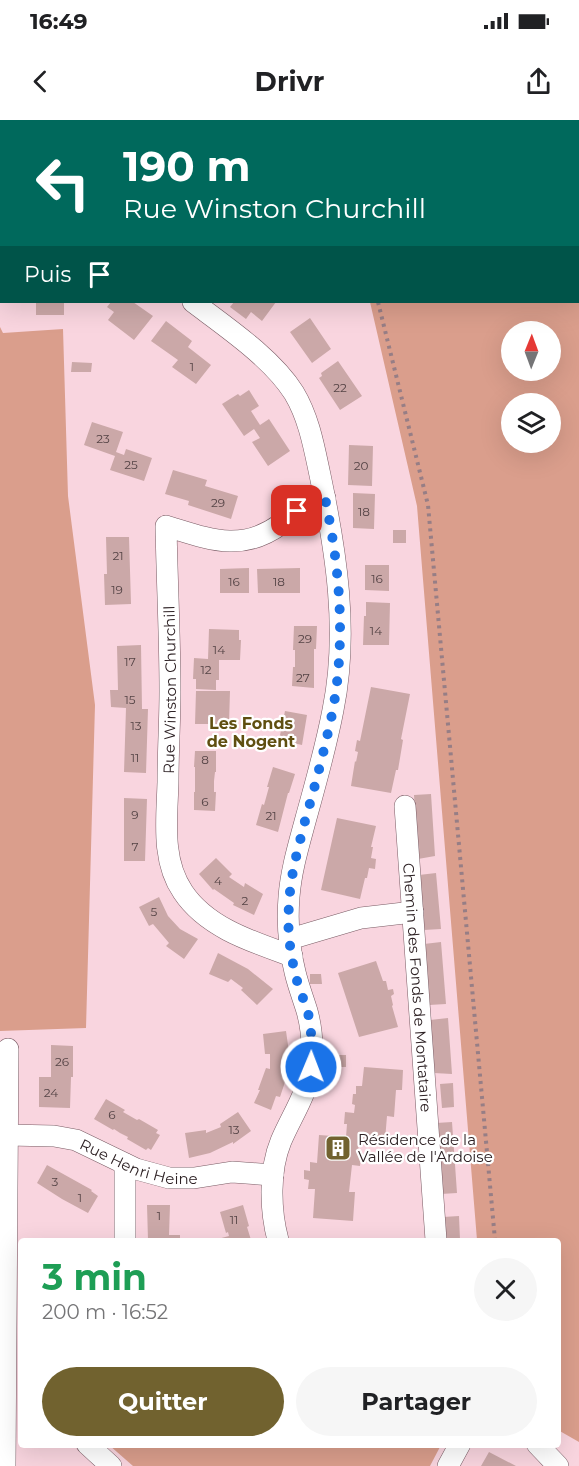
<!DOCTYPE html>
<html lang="fr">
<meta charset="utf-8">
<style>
:root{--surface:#fff;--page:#f6f6f6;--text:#202124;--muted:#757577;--accent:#71622f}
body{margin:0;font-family:Montserrat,sans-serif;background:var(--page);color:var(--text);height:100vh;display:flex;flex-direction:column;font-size:22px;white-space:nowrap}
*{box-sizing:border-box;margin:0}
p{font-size:20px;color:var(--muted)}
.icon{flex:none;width:33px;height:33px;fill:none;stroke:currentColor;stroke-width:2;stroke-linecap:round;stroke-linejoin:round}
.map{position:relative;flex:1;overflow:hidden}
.drawer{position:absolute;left:18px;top:1118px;width:543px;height:210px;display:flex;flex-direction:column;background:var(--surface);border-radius:6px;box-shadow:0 6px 24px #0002}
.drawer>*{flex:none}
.guide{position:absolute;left:0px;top:0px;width:579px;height:183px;box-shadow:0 6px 24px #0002;background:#00695c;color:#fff;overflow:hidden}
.needle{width:39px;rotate:1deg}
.tools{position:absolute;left:501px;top:201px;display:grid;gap:12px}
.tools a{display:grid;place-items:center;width:60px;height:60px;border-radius:50%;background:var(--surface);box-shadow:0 6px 24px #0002;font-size:30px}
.pin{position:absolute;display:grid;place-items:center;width:51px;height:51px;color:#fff;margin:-26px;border-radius:12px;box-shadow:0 3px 9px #0006}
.me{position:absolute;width:66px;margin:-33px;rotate:1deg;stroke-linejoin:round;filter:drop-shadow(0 0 4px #0008)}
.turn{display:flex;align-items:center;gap:21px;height:126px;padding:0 24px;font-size:27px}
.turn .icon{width:78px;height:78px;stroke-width:2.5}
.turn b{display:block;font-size:42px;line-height:51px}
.then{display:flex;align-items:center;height:57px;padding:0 24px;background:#0003;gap:12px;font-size:22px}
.round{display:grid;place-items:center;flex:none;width:63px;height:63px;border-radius:32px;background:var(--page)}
.summary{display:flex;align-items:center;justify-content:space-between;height:102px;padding:0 24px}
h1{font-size:36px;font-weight:700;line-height:45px;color:#1e9e55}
.cta{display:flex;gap:12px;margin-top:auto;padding:12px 24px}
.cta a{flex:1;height:69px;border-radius:36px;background:var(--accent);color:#fff;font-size:24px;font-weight:700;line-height:69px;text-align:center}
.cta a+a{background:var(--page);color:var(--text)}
.status{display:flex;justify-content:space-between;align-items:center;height:42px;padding:0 30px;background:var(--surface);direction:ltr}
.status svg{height:16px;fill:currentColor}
header{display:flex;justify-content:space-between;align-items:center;height:78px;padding:0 24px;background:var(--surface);font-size:27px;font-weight:700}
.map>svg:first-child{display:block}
.green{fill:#da9e8c;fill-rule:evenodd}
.building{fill:#cba8a8}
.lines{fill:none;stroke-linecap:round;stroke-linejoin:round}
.minor-casing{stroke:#795b64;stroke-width:22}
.path{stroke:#977e85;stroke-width:4;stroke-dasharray:3 4.5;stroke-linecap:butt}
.minor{stroke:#fff;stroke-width:21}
.route{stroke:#1a73e8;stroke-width:10;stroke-dasharray:0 18}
.labels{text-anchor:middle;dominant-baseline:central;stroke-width:4.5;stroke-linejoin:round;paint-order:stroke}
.number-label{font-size:12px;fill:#544345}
.street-label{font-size:15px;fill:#2d2124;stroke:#fff}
.poi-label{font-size:15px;fill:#2d2124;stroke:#fff;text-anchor:start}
.neighbourhood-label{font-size:16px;font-weight:bold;fill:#5f4f11;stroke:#fff}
</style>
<div class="status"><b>16:49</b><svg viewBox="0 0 49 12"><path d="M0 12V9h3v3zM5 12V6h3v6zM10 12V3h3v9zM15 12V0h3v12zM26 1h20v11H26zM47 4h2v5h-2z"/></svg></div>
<header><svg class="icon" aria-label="back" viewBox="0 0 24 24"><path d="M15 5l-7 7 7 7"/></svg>Drivr<svg class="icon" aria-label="share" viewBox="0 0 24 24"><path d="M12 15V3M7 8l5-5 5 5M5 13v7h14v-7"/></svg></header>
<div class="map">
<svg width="579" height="1346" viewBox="0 0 579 1346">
<rect width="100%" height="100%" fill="#f9d5df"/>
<path class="green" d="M315,0h264v1322l-21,-12v-190h-81l-60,-734 -47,-204h208v-180h-263zM512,212h38v38h-38zM512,284h38v38h-38z
M0,207l3,6 60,-4 5,167 27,209 -9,323 -86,3z
M109,1325h332l-11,21h-297z"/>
<path class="building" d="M36,182h28v13h-28z
M111,182h22l20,14 -19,24 -26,-20 6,-8 -7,-5z
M234,182h42l-14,19 -11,-9 -5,7 -16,-12z
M310,198l21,31 -19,14 -22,-31z
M166,201l26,20 -4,6 23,18 -15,19 -24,-17 6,-7 -27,-19z
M338,241l24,35 -22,14 -21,-32 3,-2 -1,-3z
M72,242l20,1 -1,9h-20z
M249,270l10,16 -8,5 9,14 9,-6 21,32 -22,15 -16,-24 8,-4 -6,-9 -10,7 -22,-32 16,-10 2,2z
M92,302l31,10 -7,20 8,3 2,-6 26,9 -8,23 -34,-11 5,-14 -31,-11z
M349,325l24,1 -1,40 -24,-1z
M173,350l34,10 -2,6 33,10 -7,23 -43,-14 1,-4 -24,-7z
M353,373l22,1 -1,35 -21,-1z
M393,410h13v13h-13z
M106,417h23l2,67 -26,1 -1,-31h3z
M365,445h24v26l-24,-1z
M249,448v25h-29v-24z
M300,448v25h-42l-1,-24z
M366,482l24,1 -1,42h-26l1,-29h2z
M294,506h23l-1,23h-2v39l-22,-2 1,-19h2v-17h-2z
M209,509l30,1v10h2l-1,20h-21v20h-3v10l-20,-1v-10h-3l1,-21 14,1z
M141,525l1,64h6l-2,64 -22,-1 2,-64 -15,-1 -1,-17h8l-1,-44z
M371,567l39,7 -9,45 2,1 -5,30h-2l-5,23 -40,-7 4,-25 1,1 2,-10 -3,-1 2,-11 3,1z
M196,571h34l-1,33h-34z
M285,591l22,4 -5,30 -23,-5z
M195,631h21v21h-1l-1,9v11h2l-1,19 -21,-1v-18h1v-25h-1z
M273,647l22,7 -6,19h-1l-10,39 -22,-7 6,-21 2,1 5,-18h-2z
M431,674l4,62 -17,3 -4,-64z
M124,678l23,1 -2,62h-21z
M337,698l39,8 -5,21h2l-2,11 5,1 -1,10 -6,-1 -2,10h-2l-5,21 -39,-9z
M216,738l16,16 -3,3 15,10 1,-4 18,11 -9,21 -21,-10 1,-2 -20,-14 -1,1 -14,-16z
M436,753l5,56 -17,1 -5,-55z
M159,777l9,19 12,13 18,10 -14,20 -18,-13 3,-3 -16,-19 -4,2 -10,-19z
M441,822l5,62 -17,1 -5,-61z
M218,833l30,16 25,20 -16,16 -16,-15 2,-2 -12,-9 -3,3 -19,-8z
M376,841l7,20h3l2,9 5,-1 1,5 -3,2 2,9 -1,1 6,21 -39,10 -21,-64z
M310,854h11l1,10h-12z
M448,898l4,56 -18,-1 -4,-53z
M286,911l3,21h-2l-2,24h2l-7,21 -4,-1 -5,14 -17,-7 6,-13h-2l8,-22 4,1v-15h-5l-2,-20z
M51,925l22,1v31h-2l-1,31 -31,-1v-30h12z
M335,935h11v12h-11z
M364,947l39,3 -1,20h-6l-2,27 -7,-1 -2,24 -26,-2 -1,17 3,1 -1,10 -8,-1 -3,27h6l-2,29 -40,-3 2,-29h-7l1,-9 -5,-1v-9l6,1v-9l7,1 2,-28 27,2 1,-13h-3l1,-12 9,1 1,-8 -3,-1 1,-10h3v-8h6z
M453,963l1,24 -12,1 -2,-24z
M106,979l19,11 -2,2 14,8 2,-1 19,11 -2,3 4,2 -9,15 -3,-2 -2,2 -19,-11 1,-2 -8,-4 -6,-4 -1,1 -19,-11z
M238,992l13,19 -18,13v-2l-23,11 -21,5 -4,-25 21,-3v3l15,-6 -1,-3z
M452,1002l5,71 -16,1 -5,-71z
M47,1045l45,25 -1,1 7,5 -10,17 -26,-14 -25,-16z
M147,1085h23l-1,30h11v4h-11v1h-21z
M243,1085l6,21 -2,1 4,13h-37l15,-4 -1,-4 -2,1 -6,-21z
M459,1096l1,24h-15l-2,-23z
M489,1332l27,14h-35z"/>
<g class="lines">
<g class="minor-casing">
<g id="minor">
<path d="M20,0v2"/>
<path d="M224,0l1,2"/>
<path d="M193,182c33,25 79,56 101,91 15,25 20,54 26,82 16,76 29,157 13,235 -7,37 -17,72 -27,108 -7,26 -15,52 -17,79 -2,25 0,51 6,75 3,13 8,26 12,39 5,18 6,37 4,55 -4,29 -19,49 -30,75 -12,29 -11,69 -3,99"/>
<path id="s1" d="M405,686l31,434"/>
<path d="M290,819l71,-21 52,-6"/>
<path id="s2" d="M292,836c-39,-14 -85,-28 -109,-64 -22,-32 -16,-73 -15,-110 0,-31 2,-61 2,-91 0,-55 -3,-110 -4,-165 43,13 75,27 115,-2 15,-11 26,-22 44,-26"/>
<path id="s3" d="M8,1015l46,1 22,4 60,29 33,9h25l38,-6 41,3"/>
<path d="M125,1044v76"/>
<path d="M87,1324l24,22"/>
<path d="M537,1324l21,22"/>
<path d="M5,1346l3,-417"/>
<path d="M448,1346l12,-22"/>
</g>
</g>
<path class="path" d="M323,0v2
M378,182l50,203 67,735"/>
<use href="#minor" class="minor"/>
</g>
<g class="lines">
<path class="route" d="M297,391l16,-11 12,-2c16,75 22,154 4,230 -7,31 -15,62 -24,93 -7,28 -15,55 -16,85 -2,22 1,46 6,67 3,14 9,26 13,40 4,17 4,36 3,54"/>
</g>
<defs>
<g id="building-square" transform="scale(1.35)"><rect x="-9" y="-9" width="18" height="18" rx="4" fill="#71622f" stroke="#fff"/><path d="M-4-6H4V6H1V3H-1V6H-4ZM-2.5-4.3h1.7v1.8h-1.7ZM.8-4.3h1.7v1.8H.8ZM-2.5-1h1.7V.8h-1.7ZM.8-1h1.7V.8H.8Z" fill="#fff"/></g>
</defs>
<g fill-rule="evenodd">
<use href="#building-square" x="338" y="1028"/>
</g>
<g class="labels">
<g class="number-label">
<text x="192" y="246">1</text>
<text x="340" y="267">22</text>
<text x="103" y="318">23</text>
<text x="131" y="344">25</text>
<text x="361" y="345">20</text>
<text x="218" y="382">29</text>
<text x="364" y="391">18</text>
<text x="118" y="435">21</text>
<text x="377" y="458">16</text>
<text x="234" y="461">16</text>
<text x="279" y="461">18</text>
<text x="117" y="469">19</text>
<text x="376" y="510">14</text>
<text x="305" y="518">29</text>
<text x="219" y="529">14</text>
<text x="130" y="541">17</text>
<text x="206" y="549">12</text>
<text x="303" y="557">27</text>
<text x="130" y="579">15</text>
<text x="136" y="605">13</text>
<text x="135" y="637">11</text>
<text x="205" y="639">8</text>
<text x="205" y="681">6</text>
<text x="135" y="694">9</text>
<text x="271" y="695">21</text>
<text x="135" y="726">7</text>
<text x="218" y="760">4</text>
<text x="245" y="780">2</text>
<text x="154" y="791">5</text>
<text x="62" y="941">26</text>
<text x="51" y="972">24</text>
<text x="112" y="994">6</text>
<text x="234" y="1009">13</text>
<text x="55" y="1061">3</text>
<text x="80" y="1077">1</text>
<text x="159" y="1095">1</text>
<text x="234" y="1099">11</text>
</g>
<g class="street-label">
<text stroke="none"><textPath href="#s2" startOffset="334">Rue Winston Churchill</textPath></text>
<text stroke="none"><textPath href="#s1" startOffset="182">Chemin des Fonds de Montataire</textPath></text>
<text stroke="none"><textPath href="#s3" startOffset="136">Rue Henri Heine</textPath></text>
</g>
<g class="poi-label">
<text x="358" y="1019">Résidence de la<tspan x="358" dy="17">Vallée de l'Ardoise</tspan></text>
</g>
<g class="neighbourhood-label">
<text x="251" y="603">Les Fonds<tspan x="251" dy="18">de Nogent</tspan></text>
</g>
</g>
</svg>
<div class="tools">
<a><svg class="needle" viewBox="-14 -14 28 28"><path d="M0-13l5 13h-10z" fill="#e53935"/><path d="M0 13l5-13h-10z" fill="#757577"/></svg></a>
<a><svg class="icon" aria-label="layers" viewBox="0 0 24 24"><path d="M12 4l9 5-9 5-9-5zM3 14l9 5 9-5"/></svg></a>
</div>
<div class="pin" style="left:297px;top:391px;background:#d93025"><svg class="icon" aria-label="arrive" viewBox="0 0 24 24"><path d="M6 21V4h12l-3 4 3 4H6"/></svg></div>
<svg class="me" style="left:311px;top:947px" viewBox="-20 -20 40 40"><circle r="17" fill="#1a73e8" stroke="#fff" stroke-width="3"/><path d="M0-11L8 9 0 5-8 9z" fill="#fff"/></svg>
<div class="guide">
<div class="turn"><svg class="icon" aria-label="left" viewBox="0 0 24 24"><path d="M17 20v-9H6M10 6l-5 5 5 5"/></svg><div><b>190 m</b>Rue Winston Churchill</div></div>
<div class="then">Puis<svg class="icon" aria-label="arrive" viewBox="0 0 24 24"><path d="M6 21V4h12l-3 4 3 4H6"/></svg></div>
</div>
<section class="drawer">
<div class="summary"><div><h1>3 min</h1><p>200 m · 16:52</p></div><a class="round"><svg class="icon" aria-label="close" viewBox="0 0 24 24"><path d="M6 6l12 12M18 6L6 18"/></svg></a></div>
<div class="cta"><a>Quitter</a><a>Partager</a></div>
</section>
</div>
